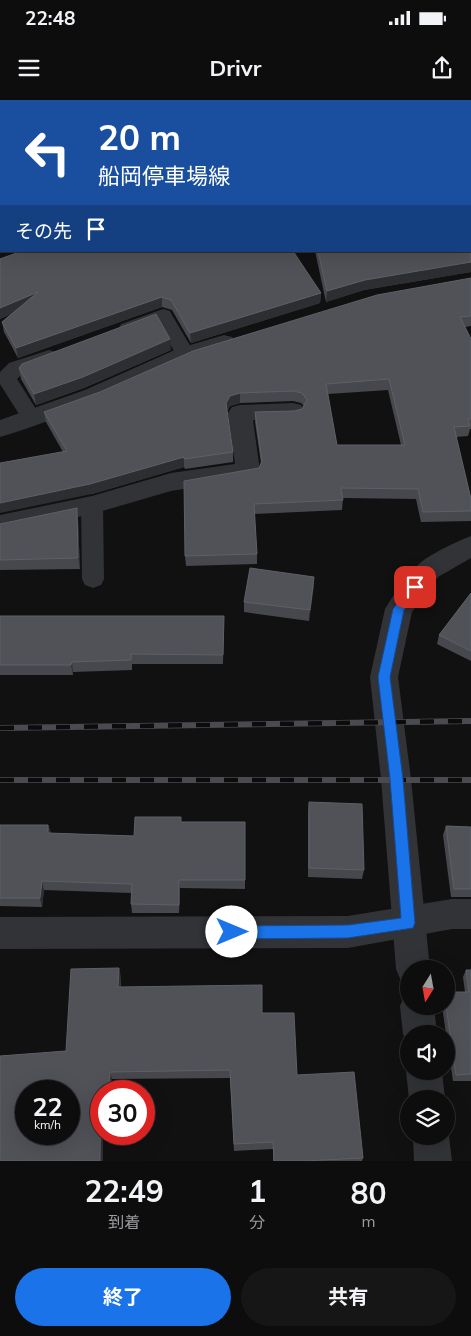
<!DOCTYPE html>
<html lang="ja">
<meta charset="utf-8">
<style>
:root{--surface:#0d0d0e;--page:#161617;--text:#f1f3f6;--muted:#9a9c9e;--line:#2d2d2e;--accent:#1a73e8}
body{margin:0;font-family:Mulish,"Noto Sans JP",sans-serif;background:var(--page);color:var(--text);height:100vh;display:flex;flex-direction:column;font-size:19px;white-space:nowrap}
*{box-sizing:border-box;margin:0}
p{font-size:16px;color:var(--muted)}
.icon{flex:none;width:28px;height:28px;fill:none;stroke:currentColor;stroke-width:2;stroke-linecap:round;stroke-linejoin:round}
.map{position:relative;height:1061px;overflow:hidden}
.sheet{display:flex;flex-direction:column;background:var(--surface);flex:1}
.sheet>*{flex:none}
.hud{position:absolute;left:0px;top:0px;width:471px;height:152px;box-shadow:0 5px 20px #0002,0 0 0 1px var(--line);background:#1a4fa0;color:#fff;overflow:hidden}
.needle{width:32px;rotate:191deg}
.tools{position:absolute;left:400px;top:860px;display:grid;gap:10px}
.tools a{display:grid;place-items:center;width:55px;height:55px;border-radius:50%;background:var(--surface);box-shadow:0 5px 20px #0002,0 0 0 1px var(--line);font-size:25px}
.speed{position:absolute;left:15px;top:980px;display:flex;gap:10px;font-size:25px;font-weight:700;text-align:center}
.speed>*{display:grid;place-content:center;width:65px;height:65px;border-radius:50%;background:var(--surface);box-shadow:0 5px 20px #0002,0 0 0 1px var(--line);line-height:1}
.speed small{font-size:12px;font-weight:400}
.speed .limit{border:8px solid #d22;background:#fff;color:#111}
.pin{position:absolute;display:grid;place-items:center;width:42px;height:42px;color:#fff;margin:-21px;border-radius:10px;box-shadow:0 2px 8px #0006}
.me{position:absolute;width:55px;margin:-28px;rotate:90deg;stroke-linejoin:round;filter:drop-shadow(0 0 4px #0008)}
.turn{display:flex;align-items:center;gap:18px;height:105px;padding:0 15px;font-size:22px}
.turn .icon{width:65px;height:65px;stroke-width:2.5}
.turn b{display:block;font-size:35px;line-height:42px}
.then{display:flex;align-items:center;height:48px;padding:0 15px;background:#0003;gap:10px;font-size:19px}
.eta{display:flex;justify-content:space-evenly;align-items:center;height:85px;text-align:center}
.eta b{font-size:30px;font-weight:700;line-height:35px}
.primary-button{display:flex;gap:10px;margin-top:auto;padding:10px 15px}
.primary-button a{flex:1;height:58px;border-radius:30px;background:var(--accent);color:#fff;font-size:20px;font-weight:700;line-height:58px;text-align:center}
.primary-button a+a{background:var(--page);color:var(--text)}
.status{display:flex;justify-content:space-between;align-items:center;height:35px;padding:0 25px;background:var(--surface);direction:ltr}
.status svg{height:14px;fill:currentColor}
header{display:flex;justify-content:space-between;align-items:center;height:65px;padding:0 15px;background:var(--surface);font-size:22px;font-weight:700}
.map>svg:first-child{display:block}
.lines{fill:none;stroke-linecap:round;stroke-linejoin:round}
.service{fill:#323337;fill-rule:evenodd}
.minor{fill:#323337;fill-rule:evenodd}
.tertiary{fill:#323337;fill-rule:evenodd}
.rail-casing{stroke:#494b50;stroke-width:6}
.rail{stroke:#0c0c0d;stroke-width:4.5;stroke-dasharray:14;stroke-linecap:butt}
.wall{fill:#47484d;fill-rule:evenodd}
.shaded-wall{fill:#2d2e31}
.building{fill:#515258;stroke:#5d6066;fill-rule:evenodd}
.route{fill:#1a73e8;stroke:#114b97}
</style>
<div class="status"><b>22:48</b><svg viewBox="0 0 49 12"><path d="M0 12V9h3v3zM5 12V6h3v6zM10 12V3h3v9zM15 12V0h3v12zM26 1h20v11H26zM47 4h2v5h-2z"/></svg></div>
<header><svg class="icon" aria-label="menu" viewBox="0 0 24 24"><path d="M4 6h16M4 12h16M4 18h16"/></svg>Drivr<svg class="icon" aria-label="share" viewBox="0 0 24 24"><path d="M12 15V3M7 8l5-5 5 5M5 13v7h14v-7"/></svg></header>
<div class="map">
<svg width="471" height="1061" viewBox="0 0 471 1061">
<rect width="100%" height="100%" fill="#111112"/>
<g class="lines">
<path class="service" d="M163,209l7,2 2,4 23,39 -3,4 -7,2 -7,-2 -20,-35 -30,11 -7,-2 -2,-4 2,-4z
M49,250l7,2 3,4 -3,4 -33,13 -6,6 24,38 -3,5 -7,2 -7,-2 -24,-38v-12l9,-9z
M92,397l8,2 3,6 1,74 -3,6 -8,3 -8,-3 -3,-6 -1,-74 3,-6z"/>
<path class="minor" d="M0,122h1v12h-1z
M224,235l8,2 3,5 -3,5c-79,25 -152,67 -232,90v-17l85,-30 92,-41z
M293,303l8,2 4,6 -4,6 -8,2 -40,1 7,51 -3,6 -86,14 -79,23 -92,19v-18l92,-19 79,-23 64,-9 -7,-51 4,-6 8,-2z
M452,799h19v30h-19l-104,19 -348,1v-32l348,-1z"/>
<path class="tertiary" d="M471,436v22l-33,19 -26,35 -14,65 13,102 19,190h-21v15l-8,-3 -5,-12 -15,-190 -11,-102 15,-68c9,-15 21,-32 34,-45 8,-8 40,-24 52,-28z
M409,892v14h25l3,28h-28v13l-6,-13 -3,-28 5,-12z
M409,965v6h33l3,28h-36l-3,-28z
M446,1028l3,8 3,25h-38l-1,-25h33z"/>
<g class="rail-casing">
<path id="rail" d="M0,628l471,-7
M0,680h471"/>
</g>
<use href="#rail" class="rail"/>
</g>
<path class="wall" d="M421,0h50v38l-1,1v4h1v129l-107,18 -38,12 -11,-51h155v-150h-48z
M0,159l321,34 -1,10 -129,40 -19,-33 -10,-3 -144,51 -14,-26 -2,-10 9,-8 -11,5z
M471,178v48l-6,1 6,12v90h-1l-2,7 -12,1 15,62v22l-50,1 -5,-23 -73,-1 -1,12 -88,4 3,40v10l-71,2 -1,-10 74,-88 2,-5 -6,-41v-10l39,-1 8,-2 2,-3 -3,-3 -8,-2 -53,2 -10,3 -3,5 6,41v10l-48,7 -1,-2 -92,27 -29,-42 -17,-30 -2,-10zM388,290l13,55h-64l-9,-51z
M171,250l-87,38 -48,17 -15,-26 -2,-11z
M78,419l2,50 -80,1v-46z
M314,477l-5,44 -65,-9v-10z
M471,493v68l-34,-17 2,-9z
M0,516h224l-1,48h-91v6l-59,2v3h-73z
M309,702l55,68 -2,9 -54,-2v-66z
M181,717v5h64v67l-65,-1 -1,25h-47l-1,-9v-11l-87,-3 -2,17 -42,-1v-81h48l3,8 83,3z
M446,726l25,1v70h-20l-8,-62z
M466,870h5v111h-18l-11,-75h4l19,-14 -2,-15z
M121,877v10l141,26 35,62 66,83 -1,3h-89v-12l-39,2 -4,-73 -118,1 -1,12h-10l-35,-40z"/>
<path class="shaded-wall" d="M471,162v10l-107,18 -38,12 1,-11 38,-11z
M38,192l1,10 -39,17v-11z
M321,193l-1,10 -129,40 -1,-10z
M162,197v10l-144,51 -2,-10z
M170,239l1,11 -87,38 -48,17 -2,-11z
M240,293v10l-10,3 -4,7v-10l4,-7z
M184,357v10l-92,27 -92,19v-10z
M77,408l1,11 2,50 -2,-11z
M314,477v10l-5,34 1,-11z
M72,562l1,10v3l-2,-10z
M48,725l3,9 -3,-1z
M179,780l1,8 -1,25z
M42,781l2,9 -2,17 -2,-9z
M119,868l2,9 -1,19 -2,-9z
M110,972l2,7 -1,12h-2z
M101,1034h2v27h-3z"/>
<path class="building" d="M17,0h314v1h-314z
M426,0h45v29l-1,1v-29h-44z
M470,35v8h1v119l-106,18 -38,11 -9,-40h152z
M22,151h271l28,42 -131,40 -19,-33 -9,-3 -146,51 -14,-26 36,-30 -38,16v-49z
M471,178v38l-11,1 11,22v80h-3l2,7 -16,1 17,72v12l-48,1 -5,-23 -77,-1 2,12 -89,4 3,50 -72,2 -1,-75 75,-13 3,-7 -7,-49 39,-1 8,-2 5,-9 -5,-7 -9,-2 -53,2 -10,3 -4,7 7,49 -49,7v-2l-94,27 -90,19v-40l67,-12 -23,-39 56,-20 93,-41 184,-56zM389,279l16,66h-68l-11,-61z
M156,214l14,25 -87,38 -49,17 -15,-26 3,-4z
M77,408l1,50 -78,2v-36z
M250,468l64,9 -4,33 -66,-8z
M471,493v58l-32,-16z
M0,516h224l-1,39 -92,-1v6l-59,2 -1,3h-71z
M309,702l53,2 2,66 -55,-2z
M135,717h46v5h64v58h-66v25l-48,-1 1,-20 -90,-3 -2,17h-40v-73h48v8l86,3z
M446,726l25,1v62h-17z
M119,868l-1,19 144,-2v28h32l3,62 57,-3 9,86 -60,3h-29l-1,-19 -39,2 -4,-74 -120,2 -1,19h-8l-1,70h-100v-105l66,-5 5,-82zM26,991h43v43h-43z
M466,870h5v104l-15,1 -10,-69v-14h23z"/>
<path class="route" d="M415,483l5,4 -16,23 -14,67 13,102 12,144 -2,5 -65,10 -116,1 -5,-2 -2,-5 2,-4 5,-2 116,-1 53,-7 -11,-139 -12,-102 15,-68 18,-25z"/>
</svg>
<div class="tools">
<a><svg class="needle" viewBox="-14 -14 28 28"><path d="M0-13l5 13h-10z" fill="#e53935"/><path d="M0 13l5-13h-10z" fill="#9a9c9e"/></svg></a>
<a><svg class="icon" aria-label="sound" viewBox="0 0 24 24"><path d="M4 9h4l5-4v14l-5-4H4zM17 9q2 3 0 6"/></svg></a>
<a><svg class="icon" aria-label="layers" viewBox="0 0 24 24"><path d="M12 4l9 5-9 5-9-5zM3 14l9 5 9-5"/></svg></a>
</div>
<div class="speed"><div>22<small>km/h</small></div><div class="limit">30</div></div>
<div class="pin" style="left:415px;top:487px;background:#d93025"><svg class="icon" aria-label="arrive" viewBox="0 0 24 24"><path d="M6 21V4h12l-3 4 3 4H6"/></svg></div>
<svg class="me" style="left:232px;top:832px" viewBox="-20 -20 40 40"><circle r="19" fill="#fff"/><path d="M0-13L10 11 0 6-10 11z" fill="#1a73e8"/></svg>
<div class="hud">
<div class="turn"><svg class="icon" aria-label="left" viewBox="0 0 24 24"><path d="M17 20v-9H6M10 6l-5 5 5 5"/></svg><div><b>20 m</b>船岡停車場線</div></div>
<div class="then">その先<svg class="icon" aria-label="arrive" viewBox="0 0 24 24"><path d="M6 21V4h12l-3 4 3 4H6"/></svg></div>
</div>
</div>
<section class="sheet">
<div class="eta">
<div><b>22:49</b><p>到着</p></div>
<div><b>1</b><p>分</p></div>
<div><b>80</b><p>m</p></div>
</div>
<div class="primary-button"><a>終了</a><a>共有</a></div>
</section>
